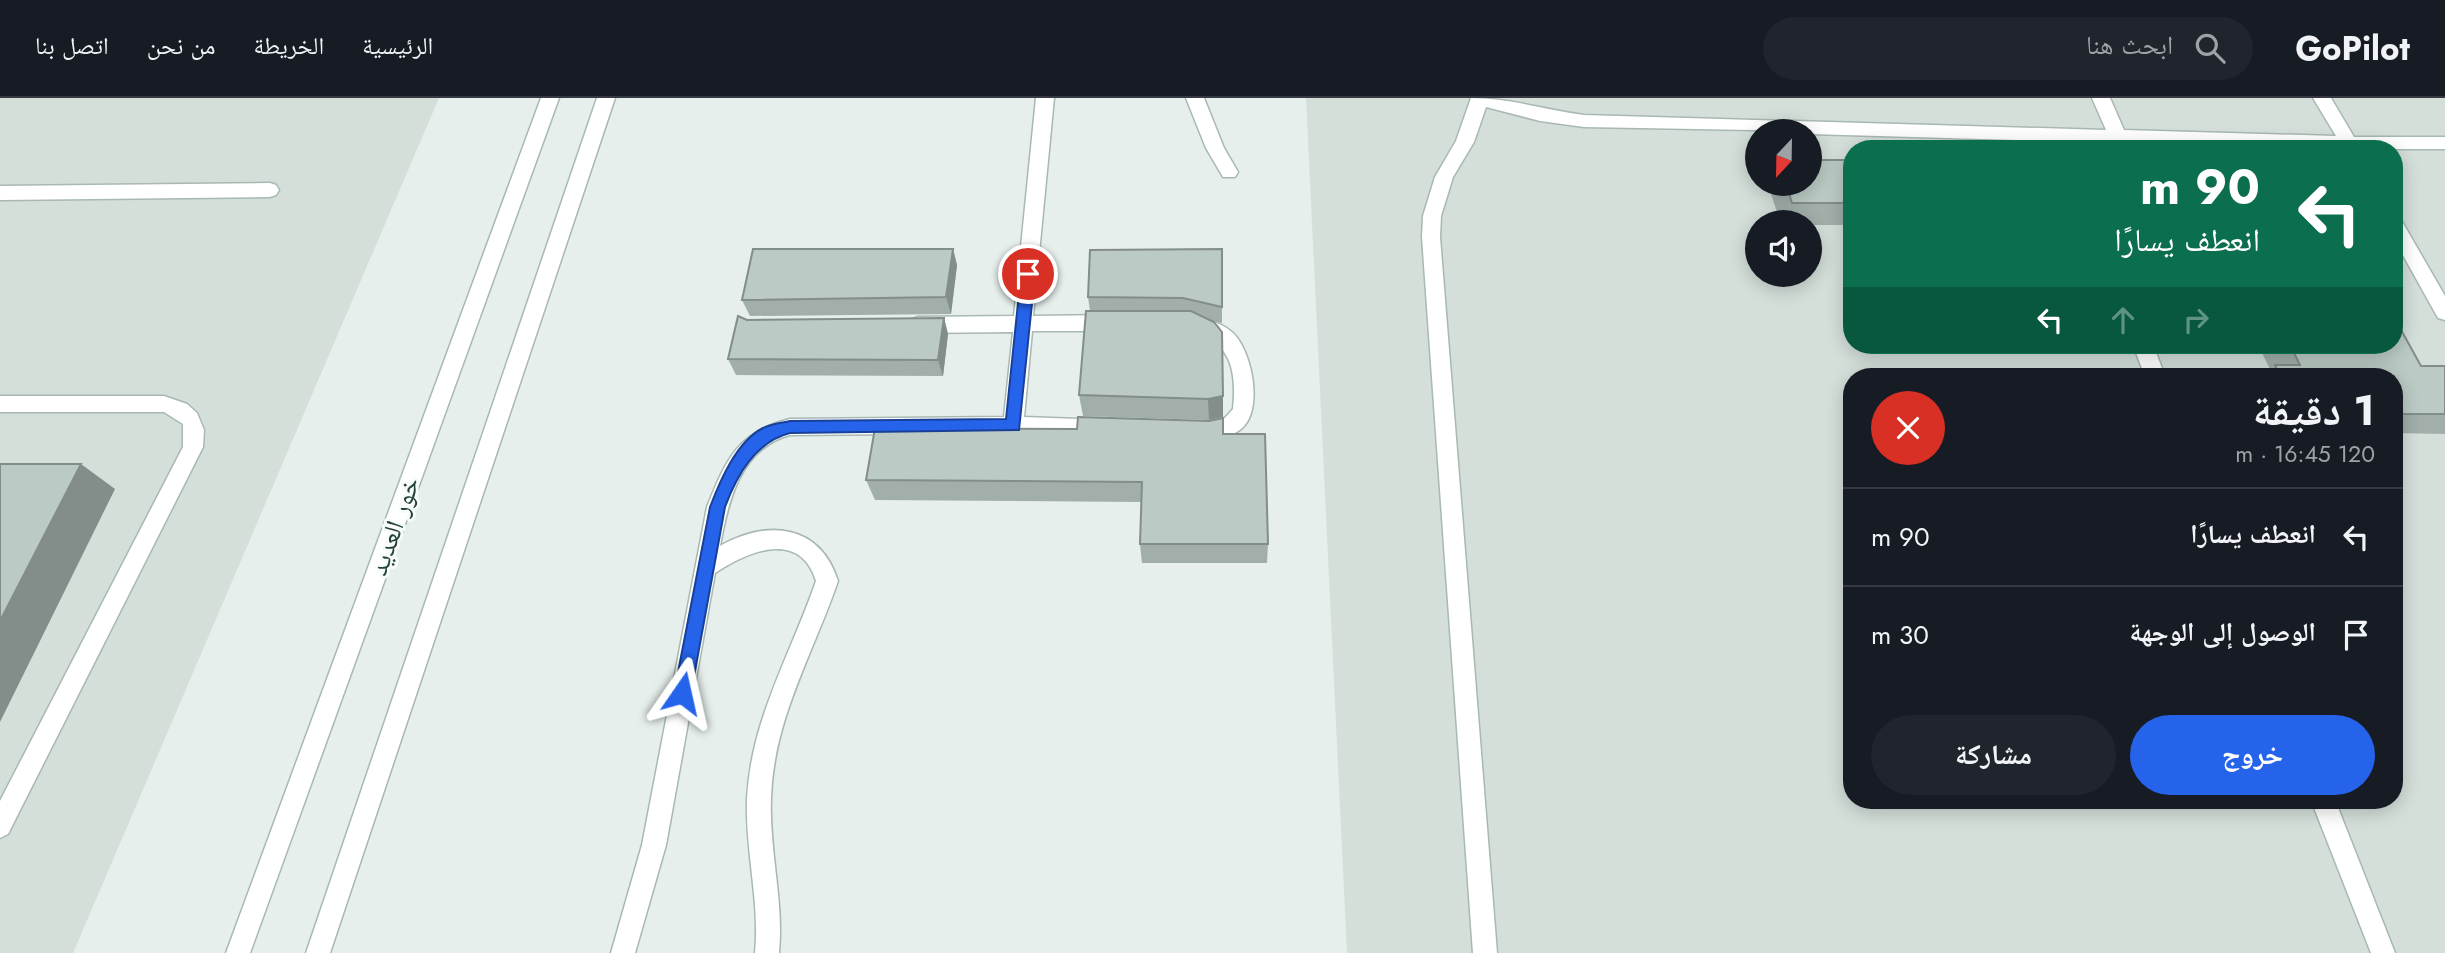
<!DOCTYPE html>
<html lang="ar">
<meta charset="utf-8">
<style>
:root{--surface:#171b24;--page:#20242c;--text:#f1f3f6;--muted:#9ea1a6;--line:#363941;--accent:#2563eb}
body{margin:0;font-family:Jost,"Noto Naskh Arabic",sans-serif;background:var(--page);color:var(--text);direction:rtl;height:100vh;display:flex;flex-direction:column;font-size:26px;white-space:nowrap}
*{box-sizing:border-box;margin:0}
p{font-size:23px;color:var(--muted)}
.icon{flex:none;width:38px;height:38px;fill:none;stroke:currentColor;stroke-width:2;stroke-linecap:round;stroke-linejoin:round}
.map{position:relative;flex:1;overflow:hidden;direction:ltr}
.drawer{position:absolute;left:1843px;top:270px;width:560px;height:441px;display:flex;flex-direction:column;background:var(--surface);border-radius:28px;box-shadow:0 4px 18px #0003;direction:rtl}
.drawer>*{flex:none}
.hud{position:absolute;left:1843px;top:42px;width:560px;height:214px;border-radius:28px;box-shadow:0 4px 18px #0003;direction:rtl;background:#0b6e4f;color:#fff;overflow:hidden}
.needle{width:46px;rotate:202deg}
.tools{position:absolute;left:1745px;top:21px;display:grid;gap:14px}
.tools a{display:grid;place-items:center;width:77px;height:77px;border-radius:50%;background:var(--surface);box-shadow:0 4px 18px #0003;font-size:35px}
.pin{position:absolute;display:grid;place-items:center;width:60px;height:60px;color:#fff;margin:-30px;border:4px solid #fff;border-radius:50%;box-shadow:0 2px 7px #0007}
.me{position:absolute;width:77px;margin:-38px;rotate:11deg;stroke-linejoin:round;filter:drop-shadow(0 0 5px #0008)}
.turn{display:flex;align-items:center;gap:24px;height:147px;padding:0 28px;font-size:32px}
.turn .icon{width:91px;height:91px;stroke-width:2.5}
.turn b{display:block;font-size:49px;line-height:60px}
.lanes{display:flex;align-items:center;height:66px;padding:0 28px;background:#0003;justify-content:center;gap:35px;direction:ltr}
.lanes .off{opacity:.35}
.round{display:grid;place-items:center;flex:none;width:74px;height:74px;border-radius:37px;background:var(--page)}
.overview{display:flex;align-items:center;justify-content:space-between;height:119px;padding:0 28px}
h1{font-size:42px;font-weight:700;line-height:52px}
.button{display:flex;gap:14px;margin-top:auto;padding:14px 28px}
.button a{flex:1;height:80px;border-radius:42px;background:var(--accent);color:#fff;font-size:28px;font-weight:700;line-height:80px;text-align:center}
.button a+a{background:var(--page);color:var(--text)}
ul{padding:0;list-style:none}
li{display:flex;align-items:center;gap:21px;height:98px;padding:0 28px;border-top:2px solid var(--line)}
li div{flex:1}
li b{display:block;font-size:26px}
li em{font-style:normal}
header{display:flex;align-items:center;gap:42px;box-sizing:border-box;height:98px;padding:0 35px;background:var(--surface);border-bottom:2px solid var(--line)}
header strong{font-size:33px}
nav{display:flex;gap:38px;margin-inline-start:auto;font-size:24px}
.search{width:490px;height:63px;background:var(--page);display:flex;align-items:center;gap:18px;box-sizing:border-box;padding:0 24px;border-radius:38px;color:var(--muted);font-size:26px}
.map>svg:first-child{display:block}
.built{fill:#d4dfda;fill-rule:evenodd}
.lines{fill:none;stroke-linecap:round;stroke-linejoin:round}
.service-casing{stroke:#a8b8b2;stroke-width:3}
.minor-casing{stroke:#a8b8b2;stroke-width:3}
.service{fill:#fff;fill-rule:evenodd}
.minor{fill:#fff;fill-rule:evenodd}
.wall{fill:#a1aea9}
.shaded-wall{fill:#838d89}
.building{fill:#bbcac4;stroke:#838d89;stroke-width:2}
.route{fill:#2563eb;stroke:#184099;stroke-width:2}
.labels{text-anchor:middle;dominant-baseline:central;stroke-width:6;stroke-linejoin:round;paint-order:stroke}
.street-label{font-size:26px;fill:#24423a;stroke:#f7fbf9}
</style>
<header>
<strong>GoPilot</strong>
<div class="search"><svg class="icon" aria-label="search" viewBox="0 0 24 24"><circle cx="10" cy="10" r="6"/><path d="M15 15l6 6"/></svg>ابحث هنا</div>
<nav><a>الرئيسية</a><a>الخريطة</a><a>من نحن</a><a>اتصل بنا</a></nav>
</header>
<div class="map">
<svg width="2445" height="855" viewBox="0 0 2445 855">
<rect width="100%" height="100%" fill="#e6efeb"/>
<path class="built" d="M0,0h439l-366,855h-73z
M1306,0h1139v855h-1098zM1757,33h53v53h-53zM1852,51h542v196h-542zM1757,124h53v53h-53zM1852,278h542v424h-542z"/>
<g class="lines">
<g class="service-casing">
<path id="service" d="M1036,0h18l-21,218 80,-1 7,3 3,5 -3,5 -7,3h-81l-8,86 82,3 7,2 3,6 -3,6 -7,2 -93,-3 -223,2c-50,13 -62,67 -70,111 48,-27 100,-22 118,35 -25,73 -65,139 -67,218 -2,52 13,102 8,154h-24c5,-52 -10,-102 -8,-154 4,-80 44,-145 69,-218 -16,-52 -68,-30 -101,-8l-49,272 -31,108h-24l31,-108 65,-338c19,-47 30,-75 83,-88l214,-2 9,-85 -95,1 -7,-3 -3,-5 3,-5 7,-3 96,-1z
M1186,0h18l20,50 14,24 -3,5h-12l-17,-29z
M1471,0c38,0 75,12 113,17l522,15 -14,-32h18l14,32 212,6 -23,-38h18l23,39h91v12h-115l-520,-15v-3l-226,-4 -44,-6 -54,-14 -12,35 -21,35 -12,39 -1,21 57,716h-24l-51,-716 1,-21 12,-39 21,-36z
M270,85l6,2 3,5 -3,5 -6,2 -270,3v-14z
M2394,118l6,2 45,78v24l-7,-2 -44,-79z
M1198,218c12,4 25,8 35,17 19,18 31,78 8,96 -7,6 -17,8 -26,9 -9,1 -18,1 -27,-2l-3,-6 3,-6 35,-4 10,-11c4,-39 -2,-66 -42,-80l-3,-5 3,-5z
M2133,247h20l12,31h-20z
M0,298h164l23,8 10,9 7,17 -1,17 -195,387 -8,4v-37l183,-354v-23l-19,-12h-164z
M2311,702h24l60,153h-24z"/>
</g>
<g class="minor-casing">
<path id="minor" d="M541,0h18l-309,855h-24z
M597,0h18l-285,855h-24z"/>
</g>
<use href="#service" class="service"/>
<use href="#minor" class="minor"/>
</g>
<path class="wall" d="M1852,62v65h-42v-3h-30l-12,-38h42z
M953,151l4,16 -6,49 -201,2 -8,-16z
M1222,151v74l-14,-3 15,97 -14,3 -126,-4 -4,-21 11,-84 -2,-14z
M944,220l4,16 -5,42 -207,-1 -8,-16 19,-39z
M2258,247h136l27,21h24v68l-51,-1v-57h-132l8,-7z
M1209,323l14,13 45,110 -1,19h-125l-2,-19 1,-42 -266,-2 -9,-20 211,-51z"/>
<path class="shaded-wall" d="M953,151l4,16 -6,49 -5,-17z
M944,220l4,16 -5,42 -5,-16z
M1223,298v21l-14,3 -1,-21z
M81,366l34,25 -115,233v-101z"/>
<path class="building" d="M1810,62h42v43h-60l-6,-19h24z
M753,151h200l-7,48 -204,3z
M1222,151v58l-39,-9 -95,-1 2,-47z
M1086,213h105l23,11 8,10 1,64 -15,3 -129,-4z
M738,218l9,4 197,-2 -6,42 -210,-1z
M2394,219l27,49h24v48h-51v-38h-114l-5,-11h25l-10,-20h104z
M1078,319l131,4 14,-3v16h42l3,110h-128l2,-62 -276,-2 9,-52 202,1z
M0,366h81l-81,157z"/>
<path class="route" d="M1028,171l7,5 -16,156 -229,3c-35,9 -53,42 -65,74l-34,186 -2,6 -7,2 -6,-2 -2,-6 36,-186c10,-26 26,-65 53,-79 7,-4 18,-5 27,-7l216,-2 15,-145z"/>
<g class="labels">
<g class="street-label">
<text transform="translate(394 428) rotate(-70)">خور العديد</text>
</g>
</g>
</svg>
<div class="tools">
<a><svg class="needle" viewBox="-14 -14 28 28"><path d="M0-13l5 13h-10z" fill="#e53935"/><path d="M0 13l5-13h-10z" fill="#9ea1a6"/></svg></a>
<a><svg class="icon" aria-label="sound" viewBox="0 0 24 24"><path d="M4 9h4l5-4v14l-5-4H4zM17 9q2 3 0 6"/></svg></a>
</div>
<div class="pin" style="left:1028px;top:176px;background:#d93025"><svg class="icon" aria-label="arrive" viewBox="0 0 24 24"><path d="M6 21V4h12l-3 4 3 4H6"/></svg></div>
<svg class="me" style="left:682px;top:595px" viewBox="-20 -20 40 40"><path d="M0-17L14 15 0 8-14 15z" fill="#2563eb" stroke="#fff" stroke-width="4"/></svg>
<div class="hud">
<div class="turn"><svg class="icon" aria-label="left" viewBox="0 0 24 24"><path d="M17 20v-9H6M10 6l-5 5 5 5"/></svg><div><b>90 m</b>انعطف يسارًا</div></div>
<div class="lanes"><svg class="icon" aria-label="left" viewBox="0 0 24 24"><path d="M17 20v-9H6M10 6l-5 5 5 5"/></svg><svg class="icon off" aria-label="ahead" viewBox="0 0 24 24"><path d="M12 20V5M6 11l6-6 6 6"/></svg><svg class="icon off" aria-label="right" viewBox="0 0 24 24"><path d="M7 20v-9h11M14 6l5 5-5 5"/></svg></div>
</div>
<section class="drawer">
<div class="overview"><div><h1>1 دقيقة</h1><p>120 m · 16:45</p></div><a class="round" style="background:#d93025;color:#fff"><svg class="icon" aria-label="close" viewBox="0 0 24 24"><path d="M6 6l12 12M18 6L6 18"/></svg></a></div>
<ul>
<li><svg class="icon" aria-label="left" viewBox="0 0 24 24"><path d="M17 20v-9H6M10 6l-5 5 5 5"/></svg><div><b>انعطف يسارًا</b></div><em>90 m</em></li>
<li><svg class="icon" aria-label="arrive" viewBox="0 0 24 24"><path d="M6 21V4h12l-3 4 3 4H6"/></svg><div><b>الوصول إلى الوجهة</b></div><em>30 m</em></li>
</ul>
<div class="button"><a>خروج</a><a>مشاركة</a></div>
</section>
</div>
